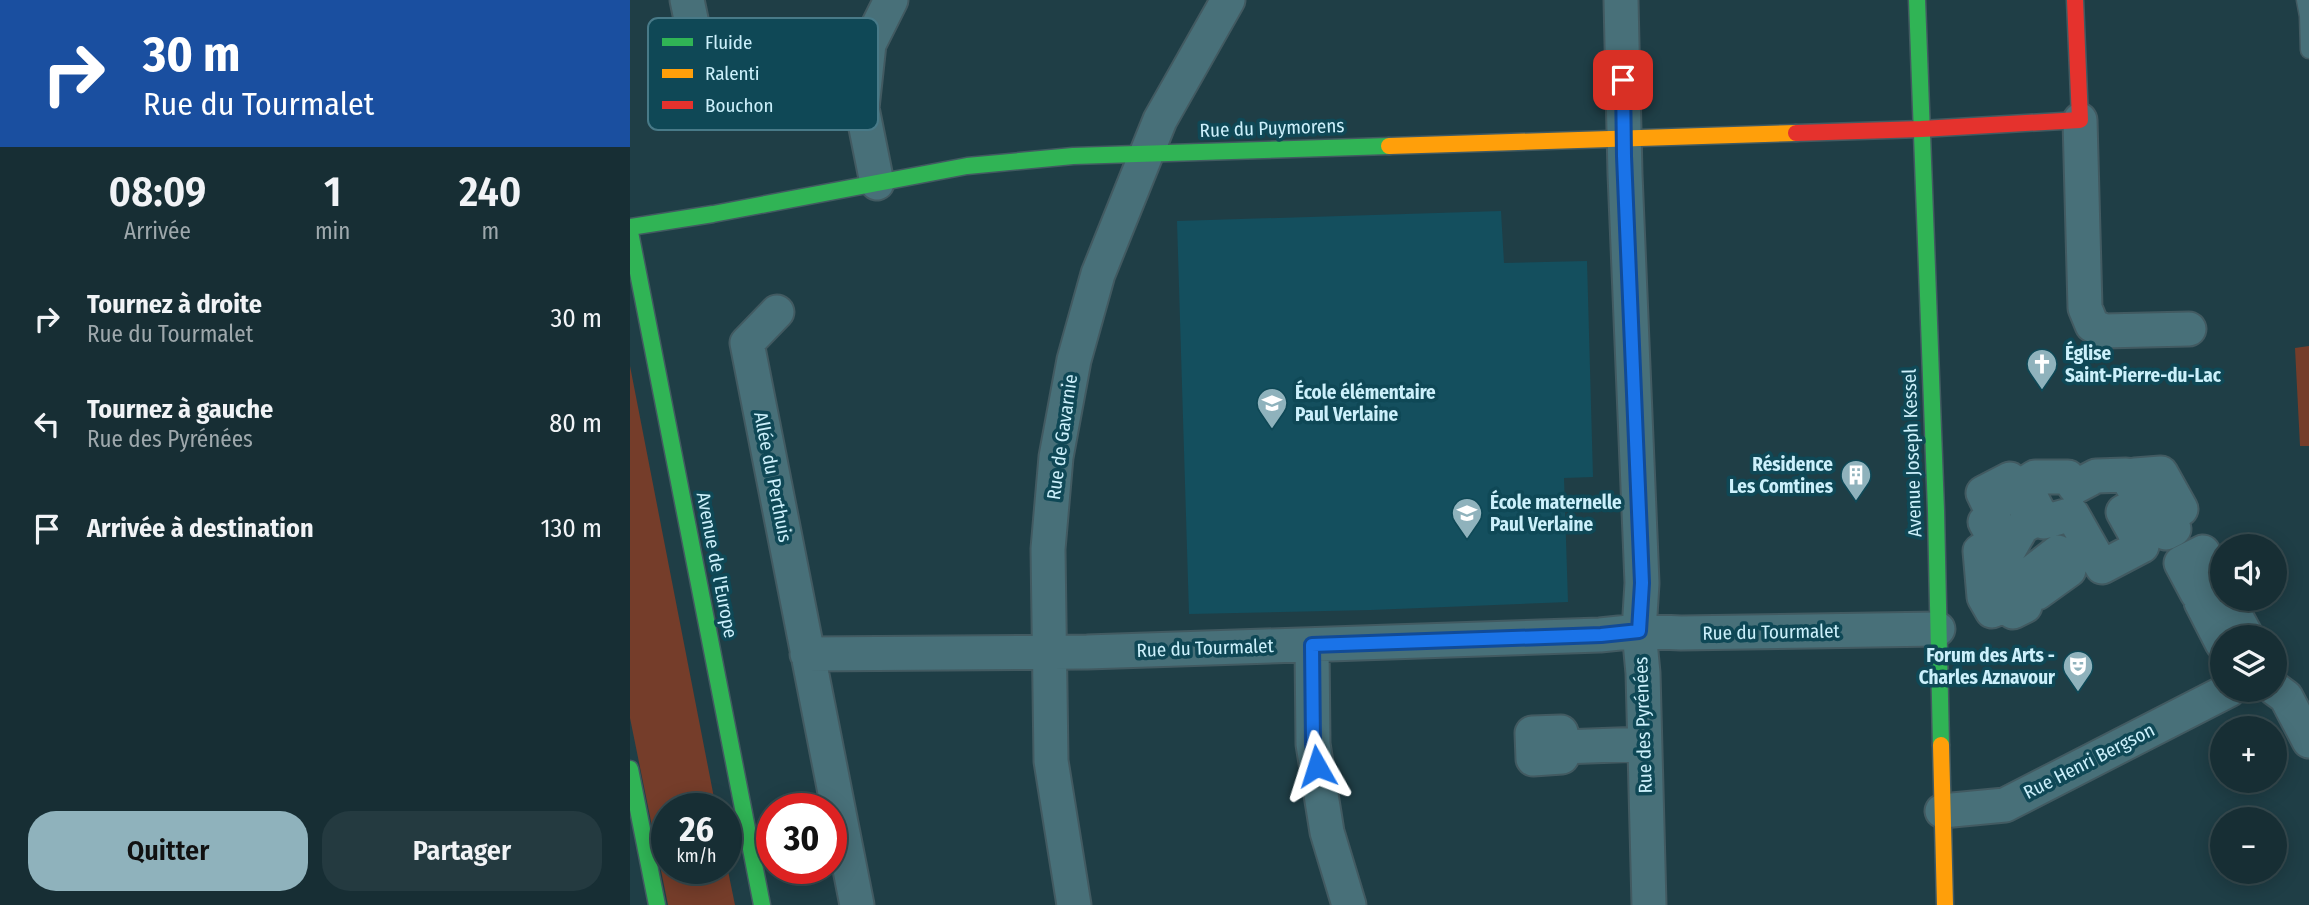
<!DOCTYPE html>
<html lang="fr">
<meta charset="utf-8">
<style>
:root{--surface:#172e34;--page:#243a40;--text:#f1f3f6;--muted:#9ea8ac;--line:#364a4f;--accent:#8fb2bc}
body{margin:0;font-family:"Fira Sans Condensed",sans-serif;background:var(--page);color:var(--text);height:100vh;display:flex;flex-direction:column;font-size:26px;white-space:nowrap}
*{box-sizing:border-box;margin:0}
p{font-size:23px;color:var(--muted)}
.icon{flex:none;width:38px;height:38px;fill:none;stroke:currentColor;stroke-width:2;stroke-linecap:round;stroke-linejoin:round}
.map{position:relative;flex:1;overflow:hidden}
.drawer{display:flex;flex-direction:column;background:var(--surface);width:630px}
.drawer>*{flex:none}
.banner{background:#1a4fa0;color:#fff;overflow:hidden}
.tools{position:absolute;left:1580px;top:534px;display:grid;gap:14px}
.tools a{display:grid;place-items:center;width:77px;height:77px;border-radius:50%;background:var(--surface);box-shadow:0 4px 18px #0003,0 0 0 2px var(--line);font-size:35px}
.speed{position:absolute;left:21px;top:793px;display:flex;gap:14px;font-size:35px;font-weight:700;text-align:center}
.speed>*{display:grid;place-content:center;width:91px;height:91px;border-radius:50%;background:var(--surface);box-shadow:0 4px 18px #0003,0 0 0 2px var(--line);line-height:1}
.speed small{font-size:18px;font-weight:400}
.speed .limit{border:10px solid #d22;background:#fff;color:#111}
.pin{position:absolute;display:grid;place-items:center;width:60px;height:60px;color:#fff;margin:-30px;border-radius:14px;box-shadow:0 4px 10px #0006}
.me{position:absolute;width:77px;margin:-38px;rotate:354deg;stroke-linejoin:round;filter:drop-shadow(0 0 5px #0008)}
.turn{display:flex;align-items:center;gap:24px;height:147px;padding:0 28px;font-size:32px}
.turn .icon{width:91px;height:91px;stroke-width:2.5}
.turn b{display:block;font-size:49px;line-height:60px}
.eta{display:flex;justify-content:space-evenly;align-items:center;height:119px;text-align:center}
.eta b{font-size:42px;font-weight:600;line-height:49px}
.button{display:flex;gap:14px;margin-top:auto;padding:14px 28px}
.button a{flex:1;height:80px;border-radius:28px;background:var(--accent);color:#111;font-size:28px;font-weight:600;line-height:80px;text-align:center}
.button a+a{background:var(--page);color:var(--text)}
ul{padding:0;list-style:none}
li{display:flex;align-items:center;gap:21px;height:105px;padding:0 28px}
li div{flex:1}
li b{display:block;font-size:26px}
li em{font-style:normal}
main{display:flex;flex:1;min-height:0}
.map>svg:first-child{display:block}
.built{fill:#144f5e}
.green{fill:#753d2a}
.lines{fill:none;stroke-linecap:round;stroke-linejoin:round}
.lane-casing{stroke:#425a61;stroke-width:19}
.street-casing{stroke:#425a61;stroke-width:37}
.fast-casing{stroke:#425a61;stroke-width:19}
.slow-casing{stroke:#425a61;stroke-width:19}
.jam-casing{stroke:#425a61;stroke-width:19}
.lane{stroke:#487079;stroke-width:16}
.street{stroke:#487079;stroke-width:33}
.fast{stroke:#30b455;stroke-width:16}
.slow{stroke:#ff9f0a;stroke-width:16}
.jam{stroke:#e5322d;stroke-width:16}
.route-casing{stroke:#114b97;stroke-width:18}
.route{stroke:#1a73e8;stroke-width:12}
.labels{text-anchor:middle;dominant-baseline:central;stroke-width:7;stroke-linejoin:round;paint-order:stroke}
.street-label{font-size:19px;fill:#ccf0fb;stroke:#0f4856}
.poi-label{font-size:19px;font-weight:bold;fill:#ccf0fb;stroke:#0f4856;text-anchor:start}
.key{fill:#0f4856;stroke:#487a88;stroke-width:2}
.key-label{font-size:19px;fill:#ccf0fb}
</style>
<main>
<section class="drawer">
<div class="banner">
<div class="turn"><svg class="icon" aria-label="right" viewBox="0 0 24 24"><path d="M7 20v-9h11M14 6l5 5-5 5"/></svg><div><b>30 m</b>Rue du Tourmalet</div></div>
</div>
<div class="eta">
<div><b>08:09</b><p>Arrivée</p></div>
<div><b>1</b><p>min</p></div>
<div><b>240</b><p>m</p></div>
</div>
<ul>
<li><svg class="icon" aria-label="right" viewBox="0 0 24 24"><path d="M7 20v-9h11M14 6l5 5-5 5"/></svg><div><b>Tournez à droite</b><p>Rue du Tourmalet</p></div><em>30 m</em></li>
<li><svg class="icon" aria-label="left" viewBox="0 0 24 24"><path d="M17 20v-9H6M10 6l-5 5 5 5"/></svg><div><b>Tournez à gauche</b><p>Rue des Pyrénées</p></div><em>80 m</em></li>
<li><svg class="icon" aria-label="arrive" viewBox="0 0 24 24"><path d="M6 21V4h12l-3 4 3 4H6"/></svg><div><b>Arrivée à destination</b></div><em>130 m</em></li>
</ul>
<div class="button"><a>Quitter</a><a>Partager</a></div>
</section>
<div class="map">
<svg width="1679" height="905" viewBox="0 0 1679 905">
<rect width="100%" height="100%" fill="#1f3e46"/>
<path class="built" d="M871,211l3,52 83,-2 6,216 -29,1 4,124 -197,8 -182,4 -12,-393z"/>
<path class="green" d="M1679,346v100h-9l-5,-98z
M0,366l86,442h-49v60h59v-7l9,44h-67l-38,-187z"/>
<g class="lines">
<g class="lane-casing">
<path id="lane" d="M1675,0l3,16 1,34"/>
</g>
<g class="street-casing">
<path id="street" d="M57,0l19,91 51,21
M991,0l4,174 17,409 -3,48 4,42 6,232
M1450,120l5,188 7,17 12,6 85,-2
M247,183l-15,-75 7,-64 22,-44
M147,312l-30,31 110,562
M1531,473l20,36 -13,8 6,12 -8,4 -31,-58z
M1496,475l15,27 -18,10 19,34 -40,21 -30,-53 -28,8 -20,-38 11,-7h33l7,10 21,-11z
M1380,479l23,42 -11,6 -17,30 -20,-35 9,-6 -11,-23z
M1355,548l19,33 7,-4 14,29 -12,6 -5,-9 -16,8 -8,-14 -4,-46z
M1428,552l11,18 -32,23 -10,-17z
M1573,552l15,30 -21,11 -16,-30z
M1592,591l-21,11 21,41
M1596,598l21,39
M682,645l1,99 14,88 22,73
M177,654l280,-2 513,-17 39,-4 42,2 257,-4
M1645,689l11,8 23,44
M931,732l1,25 -29,2 -1,-26z
M932,747l82,-3
M1312,811l63,-6 224,-115
M444,905l-23,-144 -3,-212 8,-92 18,-97 24,-86 62,-154 68,-120"/>
</g>
<g class="fast-casing">
<path id="fast" d="M1287,0l19,511 5,234
M0,227l83,-13 254,-48 106,-10 316,-10
M0,232l132,673
M0,769l27,136"/>
</g>
<g class="slow-casing">
<path id="slow" d="M759,146l407,-13
M1311,745l4,160"/>
</g>
<g class="jam-casing">
<path id="jam" d="M1166,133l125,-4 159,-9 -5,-120"/>
</g>
<use href="#lane" class="lane"/>
<use href="#street" class="street"/>
<use href="#fast" class="fast"/>
<use href="#slow" class="slow"/>
<use href="#jam" class="jam"/>
</g>
<g class="lines">
<g class="route-casing">
<path id="route" d="M687,766l-4,-22 -1,-99 289,-10 38,-4 3,-48 -18,-427 -1,-76"/>
</g>
<use href="#route" class="route"/>
</g>
<defs>
<g id="church-pin" transform="scale(1.575)"><path d="M0 17L-7.5 6A9.5 9.5 0 1 1 7.5 6Z" fill="#8fb2bc" stroke="#0f4856"/><path d="M-1.2-6h2.4v3.5h3.3v2.4h-3.3V6h-2.4V-.1h-3.3v-2.4h3.3Z" fill="#fff"/></g>
<g id="school-pin" transform="scale(1.575)"><path d="M0 17L-7.5 6A9.5 9.5 0 1 1 7.5 6Z" fill="#8fb2bc" stroke="#0f4856"/><path d="M0-5L7-2L0 1L-7-2ZM-4 1L0 2.5L4 1V4Q0 6-4 4Z" fill="#fff"/></g>
<g id="building-pin" transform="scale(1.575)"><path d="M0 17L-7.5 6A9.5 9.5 0 1 1 7.5 6Z" fill="#8fb2bc" stroke="#0f4856"/><path d="M-4-6H4V6H1V3H-1V6H-4ZM-2.5-4.3h1.7v1.8h-1.7ZM.8-4.3h1.7v1.8H.8ZM-2.5-1h1.7V.8h-1.7ZM.8-1h1.7V.8H.8Z" fill="#fff"/></g>
<g id="theatre-pin" transform="scale(1.575)"><path d="M0 17L-7.5 6A9.5 9.5 0 1 1 7.5 6Z" fill="#8fb2bc" stroke="#0f4856"/><path d="M-5-5.5Q0-4 5-5.5V0Q5 5 0 6Q-5 5-5 0ZM-3.3-2.5H-1v1.5H-3.3ZM1-2.5H3.3v1.5H1ZM-2.8 1Q0 5.5 2.8 1Z" fill="#fff"/></g>
</defs>
<g fill-rule="evenodd">
<use href="#church-pin" x="1412" y="364"/>
<use href="#school-pin" x="642" y="403"/>
<use href="#building-pin" x="1226" y="475"/>
<use href="#school-pin" x="837" y="513"/>
<use href="#theatre-pin" x="1448" y="666"/>
</g>
<g class="labels">
<g class="street-label">
<text transform="translate(642 128) rotate(-2)">Rue du Puymorens</text>
<text transform="translate(432 437) rotate(-82)">Rue de Gavarnie</text>
<text transform="translate(1282 453) rotate(-92)">Avenue Joseph Kessel</text>
<text transform="translate(143 477) rotate(79)">Allée du Perthuis</text>
<text transform="translate(87 565) rotate(79)">Avenue de l'Europe</text>
<text transform="translate(1141 632) rotate(-1)">Rue du Tourmalet</text>
<text transform="translate(575 648) rotate(-2)">Rue du Tourmalet</text>
<text transform="translate(1013 725) rotate(-92)">Rue des Pyrénées</text>
<text transform="translate(1459 761) rotate(-27)">Rue Henri Bergson</text>
</g>
<g class="poi-label">
<text x="1435" y="353">Église<tspan x="1435" dy="22">Saint-Pierre-du-Lac</tspan></text>
<text x="665" y="392">École élémentaire<tspan x="665" dy="22">Paul Verlaine</tspan></text>
<text x="1203" y="464" text-anchor="end">Résidence<tspan x="1203" dy="22">Les Comtines</tspan></text>
<text x="860" y="502">École maternelle<tspan x="860" dy="22">Paul Verlaine</tspan></text>
<text x="1425" y="655" text-anchor="end">Forum des Arts -<tspan x="1425" dy="22">Charles Aznavour</tspan></text>
</g>
</g>
<rect x="18" y="18" width="230" height="112" rx="10" class="key"/>
<rect x="32" y="38" width="31" height="8" fill="#30b455"/>
<rect x="32" y="69" width="31" height="9" fill="#ff9f0a"/>
<rect x="32" y="101" width="31" height="8" fill="#e5322d"/>
<g class="key-label">
<text x="75" y="49">Fluide</text>
<text x="75" y="80">Ralenti</text>
<text x="75" y="112">Bouchon</text>
</g>
</svg>
<div class="tools">
<a><svg class="icon" aria-label="sound" viewBox="0 0 24 24"><path d="M4 9h4l5-4v14l-5-4H4zM17 9q2 3 0 6"/></svg></a>
<a><svg class="icon" aria-label="layers" viewBox="0 0 24 24"><path d="M12 4l9 5-9 5-9-5zM3 14l9 5 9-5"/></svg></a>
<a>+</a>
<a>−</a>
</div>
<div class="speed"><div>26<small>km/h</small></div><div class="limit">30</div></div>
<div class="pin" style="left:993px;top:80px;background:#d93025"><svg class="icon" aria-label="arrive" viewBox="0 0 24 24"><path d="M6 21V4h12l-3 4 3 4H6"/></svg></div>
<svg class="me" style="left:687px;top:766px" viewBox="-20 -20 40 40"><path d="M0-17L14 15 0 8-14 15z" fill="#1a73e8" stroke="#fff" stroke-width="4"/></svg>
</div>
</main>
